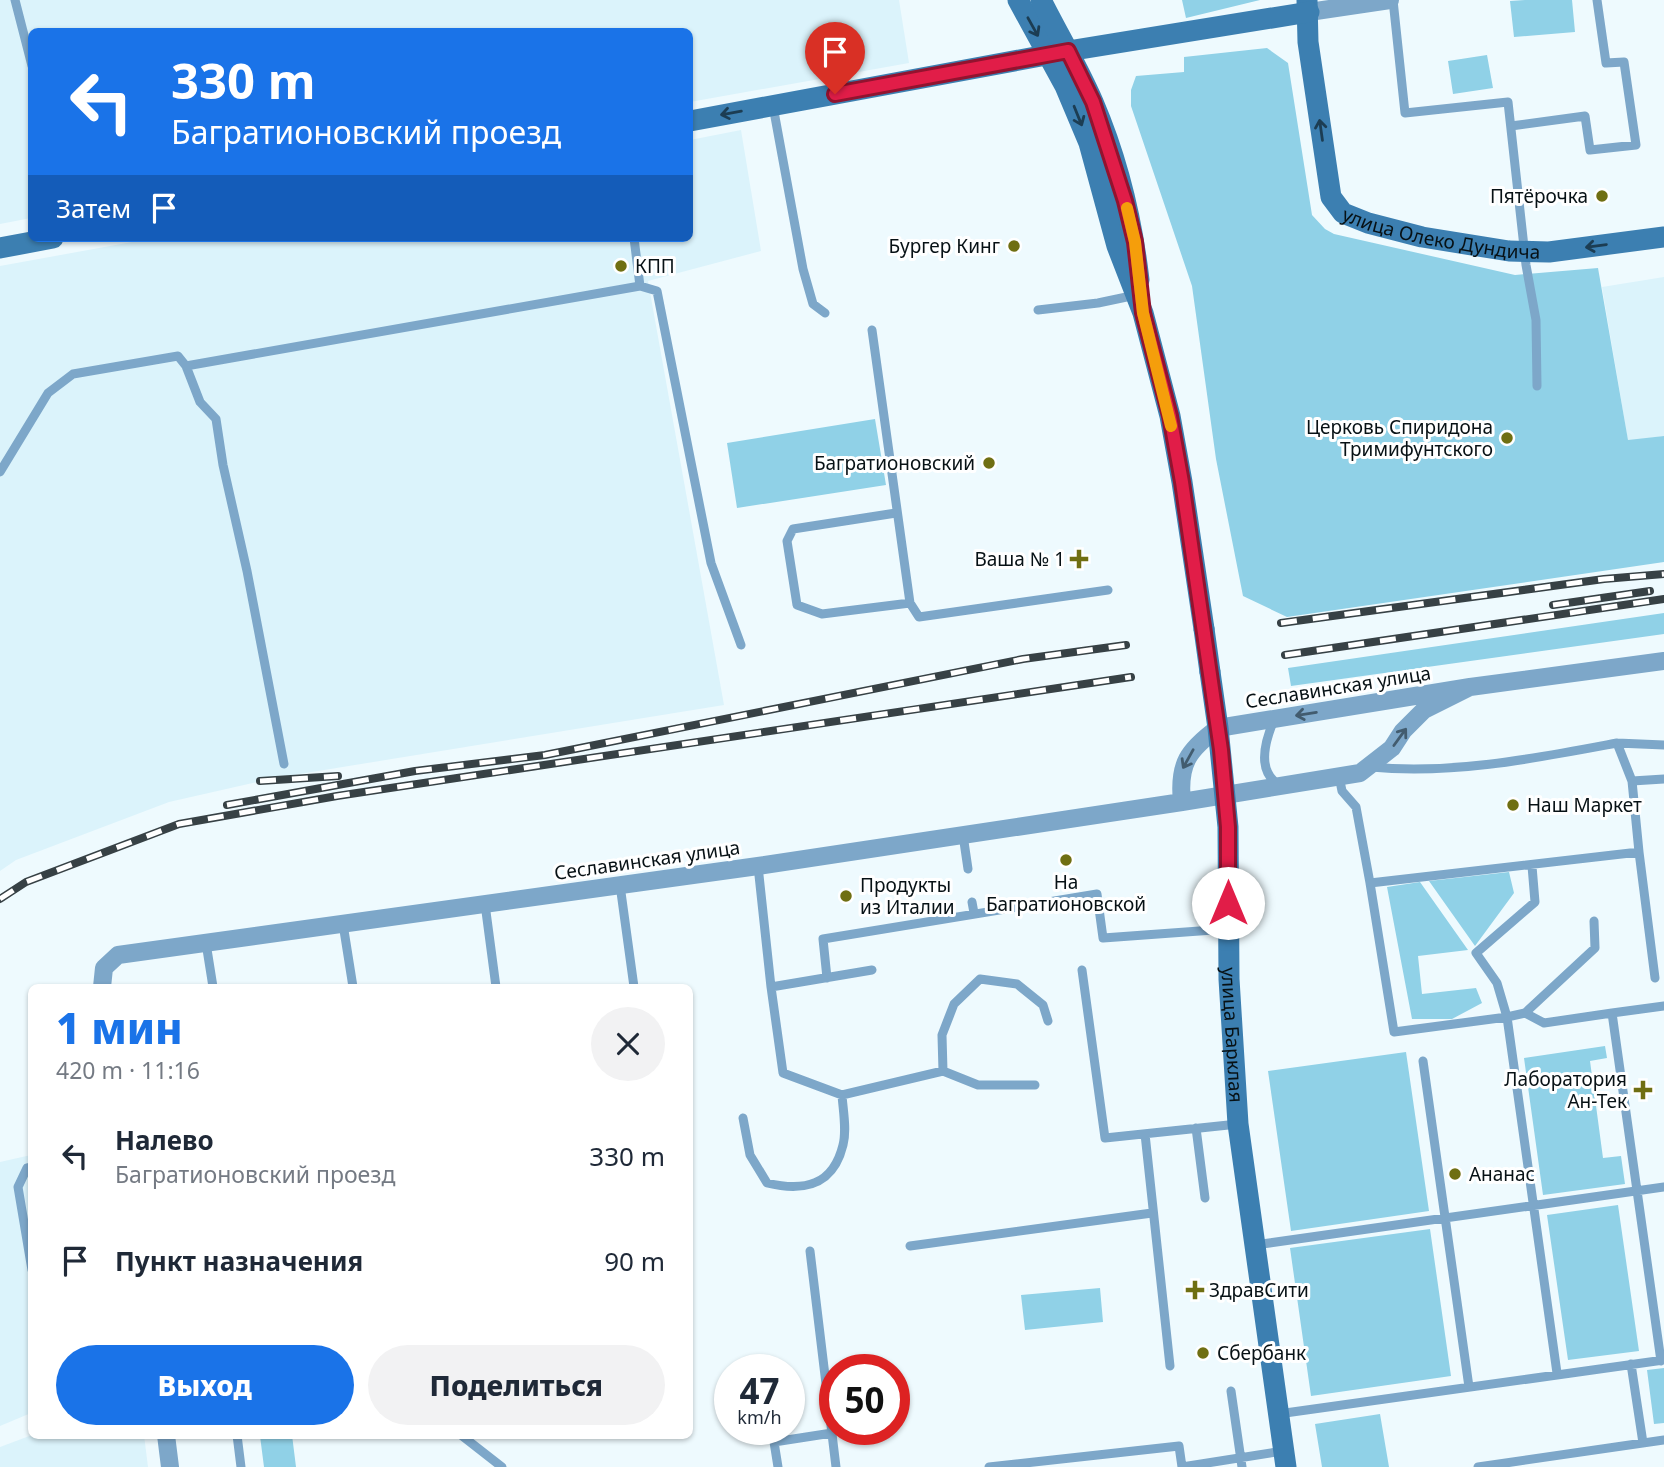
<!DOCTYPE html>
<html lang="ru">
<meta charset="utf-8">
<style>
:root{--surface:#fff;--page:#f2f2f3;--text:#1f2937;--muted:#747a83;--accent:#1a73e8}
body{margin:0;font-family:"Noto Sans",sans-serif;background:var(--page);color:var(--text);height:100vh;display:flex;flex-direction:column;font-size:26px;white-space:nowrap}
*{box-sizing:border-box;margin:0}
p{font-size:23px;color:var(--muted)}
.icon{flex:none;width:38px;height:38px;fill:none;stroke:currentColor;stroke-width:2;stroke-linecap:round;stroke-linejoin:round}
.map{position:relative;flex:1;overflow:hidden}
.panel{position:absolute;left:28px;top:984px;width:665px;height:455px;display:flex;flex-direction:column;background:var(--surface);border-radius:10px;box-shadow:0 2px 5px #0004}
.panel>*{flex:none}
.guide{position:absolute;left:28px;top:28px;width:665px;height:214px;border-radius:10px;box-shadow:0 2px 5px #0004;background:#1a73e8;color:#fff;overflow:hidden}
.speed{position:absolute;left:714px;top:1354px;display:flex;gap:14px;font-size:35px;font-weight:700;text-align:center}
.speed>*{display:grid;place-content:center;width:91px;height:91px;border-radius:50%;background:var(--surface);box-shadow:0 2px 5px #0004;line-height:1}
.speed small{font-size:18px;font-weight:400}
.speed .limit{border:10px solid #d22;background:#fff;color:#111}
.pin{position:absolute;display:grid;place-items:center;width:60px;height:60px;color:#fff;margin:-72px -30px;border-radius:50% 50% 50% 0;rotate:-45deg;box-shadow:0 0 7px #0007}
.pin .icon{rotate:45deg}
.me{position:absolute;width:77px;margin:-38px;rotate:0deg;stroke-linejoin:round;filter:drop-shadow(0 0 5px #0008)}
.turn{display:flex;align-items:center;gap:24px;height:147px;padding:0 28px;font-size:32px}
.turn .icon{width:91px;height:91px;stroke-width:2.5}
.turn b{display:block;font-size:49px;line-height:60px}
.then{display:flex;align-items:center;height:66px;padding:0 28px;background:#0003;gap:14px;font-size:26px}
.round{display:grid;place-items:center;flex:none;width:74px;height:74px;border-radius:37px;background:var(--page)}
.head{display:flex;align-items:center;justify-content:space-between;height:119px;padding:0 28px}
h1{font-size:42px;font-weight:800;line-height:52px;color:var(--accent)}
.cta{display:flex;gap:14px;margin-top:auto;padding:14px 28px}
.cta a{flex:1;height:80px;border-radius:42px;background:var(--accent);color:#fff;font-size:28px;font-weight:800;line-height:80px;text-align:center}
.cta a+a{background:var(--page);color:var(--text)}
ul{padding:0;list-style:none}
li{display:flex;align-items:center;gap:21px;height:105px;padding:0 28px}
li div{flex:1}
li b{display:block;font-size:26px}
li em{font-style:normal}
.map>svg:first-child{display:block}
.built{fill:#dbf3fb}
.green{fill:#90d1e7}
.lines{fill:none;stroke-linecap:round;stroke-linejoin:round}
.lane{stroke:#7da7c9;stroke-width:9}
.street{stroke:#7da7c9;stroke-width:18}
.secondary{stroke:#3c7fb1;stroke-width:21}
.rail-casing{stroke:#374145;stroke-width:8}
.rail{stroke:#fff;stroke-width:5;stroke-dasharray:16;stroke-linecap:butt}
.secondary-bridge{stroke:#3c7fb1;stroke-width:21}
.oneway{stroke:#1c3d53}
.oneway2{stroke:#425c6f}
.route-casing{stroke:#92132f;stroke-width:18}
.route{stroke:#e11d48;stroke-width:12}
.slow{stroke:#f59e0b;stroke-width:12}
.poi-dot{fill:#6f6f12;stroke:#fff;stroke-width:2.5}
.labels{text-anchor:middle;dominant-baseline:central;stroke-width:6;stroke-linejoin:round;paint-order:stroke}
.poi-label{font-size:19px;fill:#071115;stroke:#fff;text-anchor:end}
.street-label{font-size:19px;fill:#071115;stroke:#fff}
</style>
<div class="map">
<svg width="1664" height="1467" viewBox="0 0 1664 1467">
<rect width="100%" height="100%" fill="#eefafe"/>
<path class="built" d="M0,0h899l10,63 -219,39v-70h-658l-1,186 -31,6z
M741,130l20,121 -113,30 76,424 -449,73 -106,24 -153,58 -16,11v-605l154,-28h536v-98z
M1664,277v159l-36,5 -26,-154z
M31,1155v258l-31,13v-264z
M32,1435h112l4,32h-148v-20z"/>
<path class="green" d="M1182,0h78l-74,18z
M1525,0h47l3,32 -61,5 -4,-36z
M1267,48l21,15 24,152 13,14 9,5 181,41 83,-7 30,172 36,-4v126l-377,55 -44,-21 -27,-137 -24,-173 -61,-180v-16l5,-14 48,-4v-15z
M1487,55l6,33 -40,6 -5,-33z
M875,419l11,66 -149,23 -10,-65z
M1664,613v21l-373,52 -3,-18z
M1509,872l5,21 -39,53 -46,-65z
M1420,882l48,68 -50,6 4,38 54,-6 6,15 -30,16h-40l-25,-132z
M1605,1046l2,12 -17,3 13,97 18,-2 4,28 -82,11 -19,-137z
M1406,1052l23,159 -138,20 -23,-160z
M1618,1205l21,146 -71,9 -21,-145z
M1430,1229l21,147 -140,20 -21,-148z
M1100,1288l3,34 -78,8 -4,-35z
M1664,1368v55l-10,1 -7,-54z
M1380,1414l9,53h-67l-7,-43z
M292,1435l4,32h-32l-4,-31z"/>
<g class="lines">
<path class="lane" d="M15,0l17,66
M1393,0l12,113 103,-11 18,163 10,55 1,66
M773,106l30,163 10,35 12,9
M1511,126l74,-10 5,34 46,-5 -12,-83 -18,1 -9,-63
M634,238l6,48 17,5 54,272 30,82
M1038,310l60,-7 38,-8
M872,330l38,273 9,14 189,-27
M186,366l454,-80
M0,472l48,-79 25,-19 105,-18 8,10 14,36 16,17 7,46 24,106 37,193
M896,513l-103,16 -6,12 10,64 25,9 88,-11
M1274,720c-9,21 -18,51 5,65
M1617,743l47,2
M1371,767c81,8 166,-9 246,-24l15,38
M1339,776l3,15 14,16 14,76 269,-31 -7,-71 32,-2
M963,835l5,34
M1639,852l16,126
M758,866l13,121 12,86 59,22 101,-24 35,14h57
M1532,866l3,36 -59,51 21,30 10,34 18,-4 70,-65 -1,-27
M1370,883l24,149 113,-15 50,356
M620,885l14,102
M972,902l2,11
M485,904l11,83
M343,924l10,63
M206,943l7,44
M1082,970l23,168 133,-14
M827,978l-4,-39 274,-45 6,44 124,-9
M771,987l101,-17
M1525,1013l19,10 68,-10 49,348
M1612,1013l52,-7
M1423,1061l46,326
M943,1071l-1,-36 12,-31 26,-25 37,5 26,21 5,16
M743,1118l7,37 17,28c37,9 66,3 76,-38 4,-15 0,-35 -1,-50
M1196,1128l9,70
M1145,1134l25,232
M32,1167l-5,1 -9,19 14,83
M1255,1245l409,-58
M910,1246l242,-33
M810,1251l26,216
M1631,1364l12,79
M1231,1391l11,76
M1278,1414l386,-54
M237,1435l4,32
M461,1435l41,32
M778,1467l-4,-25 58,-9
M989,1467l190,-21 3,21
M1182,1467l101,-16
M1478,1467l186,-27"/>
<path class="street" d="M1309,12l81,-12
M1182,802c-4,-38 6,-52 36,-74l252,-41 194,-26
M102,987l2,-19 14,-13 640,-89 424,-64 178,-29 32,-25 11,-17 21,-21 46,-23
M166,1435l4,32"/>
<g class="secondary">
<path d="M1018,0l47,86 24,57 28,103 26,67 27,103 12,66 22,147"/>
<path d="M1041,0c17,34 37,67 52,102 24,56 39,117 46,178"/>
<path id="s1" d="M1307,0l1,42 23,155 12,16 25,10 54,14 87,14 40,1 115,-15"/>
<path d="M690,121l378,-70 241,-39"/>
<path d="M0,248l53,-10"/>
<path id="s2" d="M1210,672l8,56 10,99 1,152 9,145 48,343"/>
</g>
<g class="rail-casing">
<path id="rail" d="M1553,605l97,-14
M1281,623l323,-44 60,-5
M1285,655l379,-56
M260,781l78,-5
M227,805l188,-34 130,-16 478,-96 103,-14
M0,899l26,-17 153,-58 158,-28 794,-119"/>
</g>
<use href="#rail" class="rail"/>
<path class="secondary-bridge" d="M1204,629l6,43"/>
</g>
<defs><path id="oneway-shaft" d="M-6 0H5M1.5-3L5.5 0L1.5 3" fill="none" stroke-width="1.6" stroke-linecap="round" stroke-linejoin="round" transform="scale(1.75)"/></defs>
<g class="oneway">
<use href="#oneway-shaft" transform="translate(1033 27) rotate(61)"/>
<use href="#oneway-shaft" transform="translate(731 113) rotate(170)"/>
<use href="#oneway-shaft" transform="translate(1078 116) rotate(68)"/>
<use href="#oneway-shaft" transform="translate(1321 130) rotate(-98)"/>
<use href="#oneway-shaft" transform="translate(1596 246) rotate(172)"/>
</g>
<g class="oneway2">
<use href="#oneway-shaft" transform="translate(1306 714) rotate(171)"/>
<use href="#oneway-shaft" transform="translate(1400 737) rotate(-54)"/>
<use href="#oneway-shaft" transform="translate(1188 759) rotate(119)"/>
</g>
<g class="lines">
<g class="route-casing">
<path id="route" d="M835,94l233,-43 25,51 32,99 10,41 8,71 27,103 12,66 39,268 7,77v76"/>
</g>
<use href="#route" class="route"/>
<path class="slow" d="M1127,208l8,34 8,71 28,113"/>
</g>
<g class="poi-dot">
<circle cx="1602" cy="196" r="7"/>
<circle cx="1014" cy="246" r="7"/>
<circle cx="621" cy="266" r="7"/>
<circle cx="1507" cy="438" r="7"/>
<circle cx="989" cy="463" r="7"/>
<path d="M1075.5 548.5h7v7h7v7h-7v7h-7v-7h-7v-7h7z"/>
<circle cx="1513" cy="805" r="7"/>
<circle cx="1066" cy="860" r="7"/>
<circle cx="846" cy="896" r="7"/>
<path d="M1639.5 1079.5h7v7h7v7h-7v7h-7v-7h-7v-7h7z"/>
<circle cx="1455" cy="1174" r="7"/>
<path d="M1191.5 1279.5h7v7h7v7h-7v7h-7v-7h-7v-7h7z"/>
<circle cx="1203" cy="1353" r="7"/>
</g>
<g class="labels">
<g class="poi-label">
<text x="1588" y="196">Пятёрочка</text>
<text x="1000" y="246">Бургер Кинг</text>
<text x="635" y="266" text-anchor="start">КПП</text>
<text x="1493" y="427">Церковь Спиридона<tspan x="1493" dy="22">Тримифунтского</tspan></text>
<text x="975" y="463">Багратионовский</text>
<text x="1065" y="559">Ваша № 1</text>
<text x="1527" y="805" text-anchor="start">Наш Маркет</text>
<text x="1066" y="882" text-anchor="middle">На<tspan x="1066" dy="22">Багратионовской</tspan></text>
<text x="860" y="885" text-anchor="start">Продукты<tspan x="860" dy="22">из Италии</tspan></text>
<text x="1627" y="1079">Лаборатория<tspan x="1627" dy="22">Ан-Тек</tspan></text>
<text x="1469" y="1174" text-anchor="start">Ананас</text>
<text x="1209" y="1290" text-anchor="start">ЗдравСити</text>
<text x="1217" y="1353" text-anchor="start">Сбербанк</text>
</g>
<g class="street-label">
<text stroke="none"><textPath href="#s1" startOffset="320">улица Олеко Дундича</textPath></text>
<text transform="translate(1338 687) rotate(-9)">Сеславинская улица</text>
<text transform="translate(647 860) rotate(-8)">Сеславинская улица</text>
<text stroke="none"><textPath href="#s2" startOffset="364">улица Барклая</textPath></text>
</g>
</g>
</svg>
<div class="speed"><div>47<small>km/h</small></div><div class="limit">50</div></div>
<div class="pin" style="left:835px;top:94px;background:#d93025"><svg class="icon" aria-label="arrive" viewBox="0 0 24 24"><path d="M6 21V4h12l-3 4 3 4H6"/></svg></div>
<svg class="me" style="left:1228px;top:903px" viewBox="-20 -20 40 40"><circle r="19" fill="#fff"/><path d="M0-13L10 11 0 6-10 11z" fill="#e11d48"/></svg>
<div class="guide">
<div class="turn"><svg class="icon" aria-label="left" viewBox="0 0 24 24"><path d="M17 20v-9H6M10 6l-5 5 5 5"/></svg><div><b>330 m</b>Багратионовский проезд</div></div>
<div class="then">Затем<svg class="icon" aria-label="arrive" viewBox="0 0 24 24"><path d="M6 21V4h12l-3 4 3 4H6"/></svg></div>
</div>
<section class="panel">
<div class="head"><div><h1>1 мин</h1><p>420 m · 11:16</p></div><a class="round"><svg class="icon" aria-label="close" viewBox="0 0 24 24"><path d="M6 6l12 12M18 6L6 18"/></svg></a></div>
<ul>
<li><svg class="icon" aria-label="left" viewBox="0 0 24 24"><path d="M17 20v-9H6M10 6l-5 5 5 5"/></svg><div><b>Налево</b><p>Багратионовский проезд</p></div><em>330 m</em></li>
<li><svg class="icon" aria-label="arrive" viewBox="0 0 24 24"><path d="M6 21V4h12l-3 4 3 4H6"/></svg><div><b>Пункт назначения</b></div><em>90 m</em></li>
</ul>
<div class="cta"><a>Выход</a><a>Поделиться</a></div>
</section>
</div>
